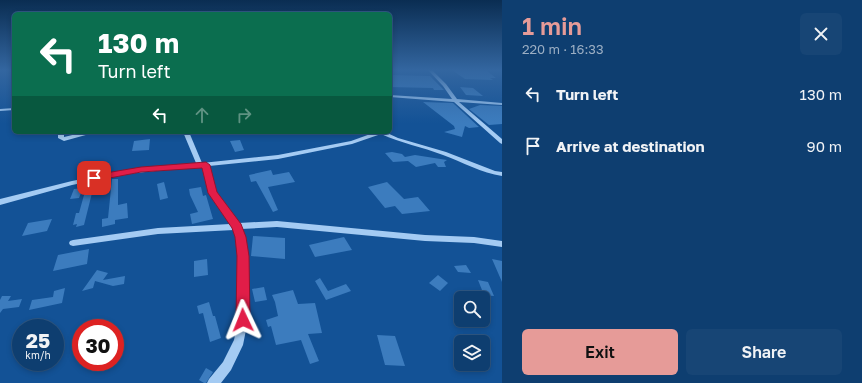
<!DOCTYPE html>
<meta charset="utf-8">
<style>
:root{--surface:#0e3e70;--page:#174575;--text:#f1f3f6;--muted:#9baec3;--line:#2e5783;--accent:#e69b98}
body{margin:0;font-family:"Golos Text",sans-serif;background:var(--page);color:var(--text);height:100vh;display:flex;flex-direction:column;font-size:15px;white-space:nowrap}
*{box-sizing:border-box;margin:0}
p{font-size:13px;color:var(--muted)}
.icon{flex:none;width:22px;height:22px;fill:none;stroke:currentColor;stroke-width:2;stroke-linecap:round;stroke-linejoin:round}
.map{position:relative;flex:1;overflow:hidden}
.details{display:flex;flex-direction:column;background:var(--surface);width:360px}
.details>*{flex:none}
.guide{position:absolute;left:12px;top:12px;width:380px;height:122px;border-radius:6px;box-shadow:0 2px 6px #0003,0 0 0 1px var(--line);background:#0b6e4f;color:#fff;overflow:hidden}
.controls{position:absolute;left:454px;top:291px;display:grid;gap:8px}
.controls a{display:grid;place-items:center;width:36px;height:36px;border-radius:6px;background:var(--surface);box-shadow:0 2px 6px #0003,0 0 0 1px var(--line);font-size:20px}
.speed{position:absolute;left:12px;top:319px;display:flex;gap:8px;font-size:20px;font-weight:700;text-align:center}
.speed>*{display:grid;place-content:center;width:52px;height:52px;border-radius:50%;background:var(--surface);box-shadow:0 2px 6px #0003,0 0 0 1px var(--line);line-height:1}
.speed small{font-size:10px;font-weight:400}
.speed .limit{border:6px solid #d22;background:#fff;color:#111}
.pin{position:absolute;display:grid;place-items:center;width:34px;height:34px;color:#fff;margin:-17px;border-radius:8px;box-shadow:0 2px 6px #0006}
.me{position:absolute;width:44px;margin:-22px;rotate:358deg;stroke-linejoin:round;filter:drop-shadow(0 0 3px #0008)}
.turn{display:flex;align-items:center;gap:14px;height:84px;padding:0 20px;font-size:18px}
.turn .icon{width:52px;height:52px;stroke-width:2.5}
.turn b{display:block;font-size:28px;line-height:34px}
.lanes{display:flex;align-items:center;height:38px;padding:0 20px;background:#0003;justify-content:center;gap:20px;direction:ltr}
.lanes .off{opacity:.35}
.round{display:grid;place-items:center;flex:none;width:42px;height:42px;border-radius:6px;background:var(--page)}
.head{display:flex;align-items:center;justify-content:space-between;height:68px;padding:0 20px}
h1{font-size:24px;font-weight:600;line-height:30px;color:var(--accent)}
.action{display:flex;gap:8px;margin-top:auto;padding:8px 20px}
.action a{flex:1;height:46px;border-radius:6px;background:var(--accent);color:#111;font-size:16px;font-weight:600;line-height:46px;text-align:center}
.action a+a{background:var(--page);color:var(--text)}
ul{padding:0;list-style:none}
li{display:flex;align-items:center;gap:12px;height:52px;padding:0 20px}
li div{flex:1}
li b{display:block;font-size:15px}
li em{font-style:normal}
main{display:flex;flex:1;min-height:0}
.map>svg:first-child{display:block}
.building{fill:#3c7cbe}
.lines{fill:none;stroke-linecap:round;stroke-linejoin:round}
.minor{fill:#a4cbf3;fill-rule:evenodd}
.route{fill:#e11d48;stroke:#92132f}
</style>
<main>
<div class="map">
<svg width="502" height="383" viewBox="0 0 502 383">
<rect width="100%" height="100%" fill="#135296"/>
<path class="building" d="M452,70l35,1 9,7h-6l3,2 -28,-1z
M390,75l40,1 14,14h-10l-1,-2 -43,-1z
M460,87l13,1 10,8 -17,-1z
M423,102l30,1 26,24 -10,1 -4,-2 -3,11 -18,-5 11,-3 -1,-3z
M480,105l22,1v18l-13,1 -20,-16z
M150,139l-1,11 -17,1 2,-10z
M240,140l4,10 -9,2 -5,-11z
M392,152l10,2 3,3 10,-2 32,5 -3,2 2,5h-8l-3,-4 -19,4 -8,-6 -15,1 -8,-9z
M271,170l2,5 16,-3 6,10 -27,5 10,23 -5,2 -17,-31 -5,1 -2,-7z
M112,179h6v26l9,-2 1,15 -13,2v4l-13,3v-8l6,-1z
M164,182l4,16 -8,2 -3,-16z
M387,182l17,17 14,-2 12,14 -28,3 -7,-8 -10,2 -17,-21z
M201,187l2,9 3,-1 7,24 -21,5 -2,-10 8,-2 -8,-17 -1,-6z
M83,188l-4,10 -9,1 4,-10z
M92,193l-8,32 -8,2 1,-3 -4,1 3,-12h3l5,-18z
M52,219l-5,12 -25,5 6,-13z
M253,236l32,2v21l-34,-3z
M344,237l8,13 -37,7 -6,-12z
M89,249l-2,15 -34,7 5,-16z
M207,259l1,16 -14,2v-16z
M492,259l10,2v21z
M466,265l5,8 -13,-1 -4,-6z
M97,270l11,3 -5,7 22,-4 -1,8 -11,2 -18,-5 -2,7 -11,3z
M438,275l10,8 -8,8 -11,-8z
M320,278l8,13 18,-7 5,7 -25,9 -11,-19z
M478,280l10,2 6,14 -10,-1z
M264,287l3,13 -12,2 -3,-13z
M65,288l-3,15 -33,7 3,-10 21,-3 1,-6z
M293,290l5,14 17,-1 7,30 -14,1 11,27 -9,3 -9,-24 -25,5 -5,-19 -3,1 -2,-7 12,-4 -3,-14 -3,-7z
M2,296h9l-3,5 14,-2 -3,8 -16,2 -3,4v-13z
M209,302l4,14h2l6,22 -11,4 -7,-29 -4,1 -2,-8z
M377,335l18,1 10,30 -20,-1z
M97,362h21l-20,9z
M206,368l7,4 -7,11h-2l-5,-3z"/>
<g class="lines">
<path class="minor" d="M428,70h4l14,14 11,15 45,4v2l-43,-3 43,37v5l-2,-1 -46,-41 -64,-5v-2l62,4 -9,-13z
M14,108v2l-14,1v-2z
M58,132h6v5l21,-5h9l-1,1 -29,8 -6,-3z
M183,132h6l13,31 76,-8 73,-14 25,-9h9l13,6 48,14 49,19 7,1v4c-20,-3 -40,-14 -59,-21 -21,-8 -42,-12 -62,-21l-29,10 -74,15 -69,7 7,27 23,30 38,-2 148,14 49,2 28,4v6l-28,-4 -49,-2 -148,-14 -36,2 6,27 1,64 -5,25 -12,25 -10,13h-14l2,-4 14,-17 11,-22 4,-20 1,-64 -5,-26 -76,4 -85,12 -3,-1 -1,-2 1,-2 3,-1 85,-12 72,-4 -21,-31 -6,-27 -77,8 -54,11 -72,20v-6l72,-18 54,-11 70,-7z"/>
</g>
<linearGradient id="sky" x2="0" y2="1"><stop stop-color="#0a2d52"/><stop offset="0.57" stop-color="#3366a0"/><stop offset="1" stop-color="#3366a0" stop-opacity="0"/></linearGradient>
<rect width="502" height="123" fill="url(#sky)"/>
<path class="route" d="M206,162l4,3 7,27 24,32 5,13 3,19 1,64 -2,5 -5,2 -5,-2 -2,-5 1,-64 -2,-19 -3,-9 -24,-35 -6,-25 -61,4 -47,9 -4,-3 4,-3 47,-8z"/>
</svg>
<div class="controls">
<a><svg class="icon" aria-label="search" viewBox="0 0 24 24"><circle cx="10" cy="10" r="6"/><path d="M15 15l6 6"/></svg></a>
<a><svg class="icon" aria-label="layers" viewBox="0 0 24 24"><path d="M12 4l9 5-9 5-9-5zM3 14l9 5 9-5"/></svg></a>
</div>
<div class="speed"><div>25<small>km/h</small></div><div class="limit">30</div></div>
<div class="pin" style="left:94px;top:178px;background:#d93025"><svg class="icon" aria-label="arrive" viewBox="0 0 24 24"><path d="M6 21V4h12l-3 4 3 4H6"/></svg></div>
<svg class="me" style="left:243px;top:320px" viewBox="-20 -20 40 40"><path d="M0-17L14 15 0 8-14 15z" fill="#e11d48" stroke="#fff" stroke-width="4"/></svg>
<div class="guide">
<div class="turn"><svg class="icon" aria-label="left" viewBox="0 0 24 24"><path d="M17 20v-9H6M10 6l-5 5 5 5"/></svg><div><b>130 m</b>Turn left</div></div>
<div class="lanes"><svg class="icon" aria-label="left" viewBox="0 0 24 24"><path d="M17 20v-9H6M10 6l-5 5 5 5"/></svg><svg class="icon off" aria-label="ahead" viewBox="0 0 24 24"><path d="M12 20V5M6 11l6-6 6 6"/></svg><svg class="icon off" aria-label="right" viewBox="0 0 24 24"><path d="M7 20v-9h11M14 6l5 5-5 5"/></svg></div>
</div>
</div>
<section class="details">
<div class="head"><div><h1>1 min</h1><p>220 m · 16:33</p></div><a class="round"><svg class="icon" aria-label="close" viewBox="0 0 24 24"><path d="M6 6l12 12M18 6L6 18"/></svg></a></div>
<ul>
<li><svg class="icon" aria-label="left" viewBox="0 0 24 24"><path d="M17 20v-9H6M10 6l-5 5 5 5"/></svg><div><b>Turn left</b></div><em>130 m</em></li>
<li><svg class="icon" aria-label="arrive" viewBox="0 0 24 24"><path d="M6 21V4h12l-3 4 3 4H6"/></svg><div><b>Arrive at destination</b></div><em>90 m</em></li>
</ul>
<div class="action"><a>Exit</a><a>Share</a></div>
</section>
</main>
